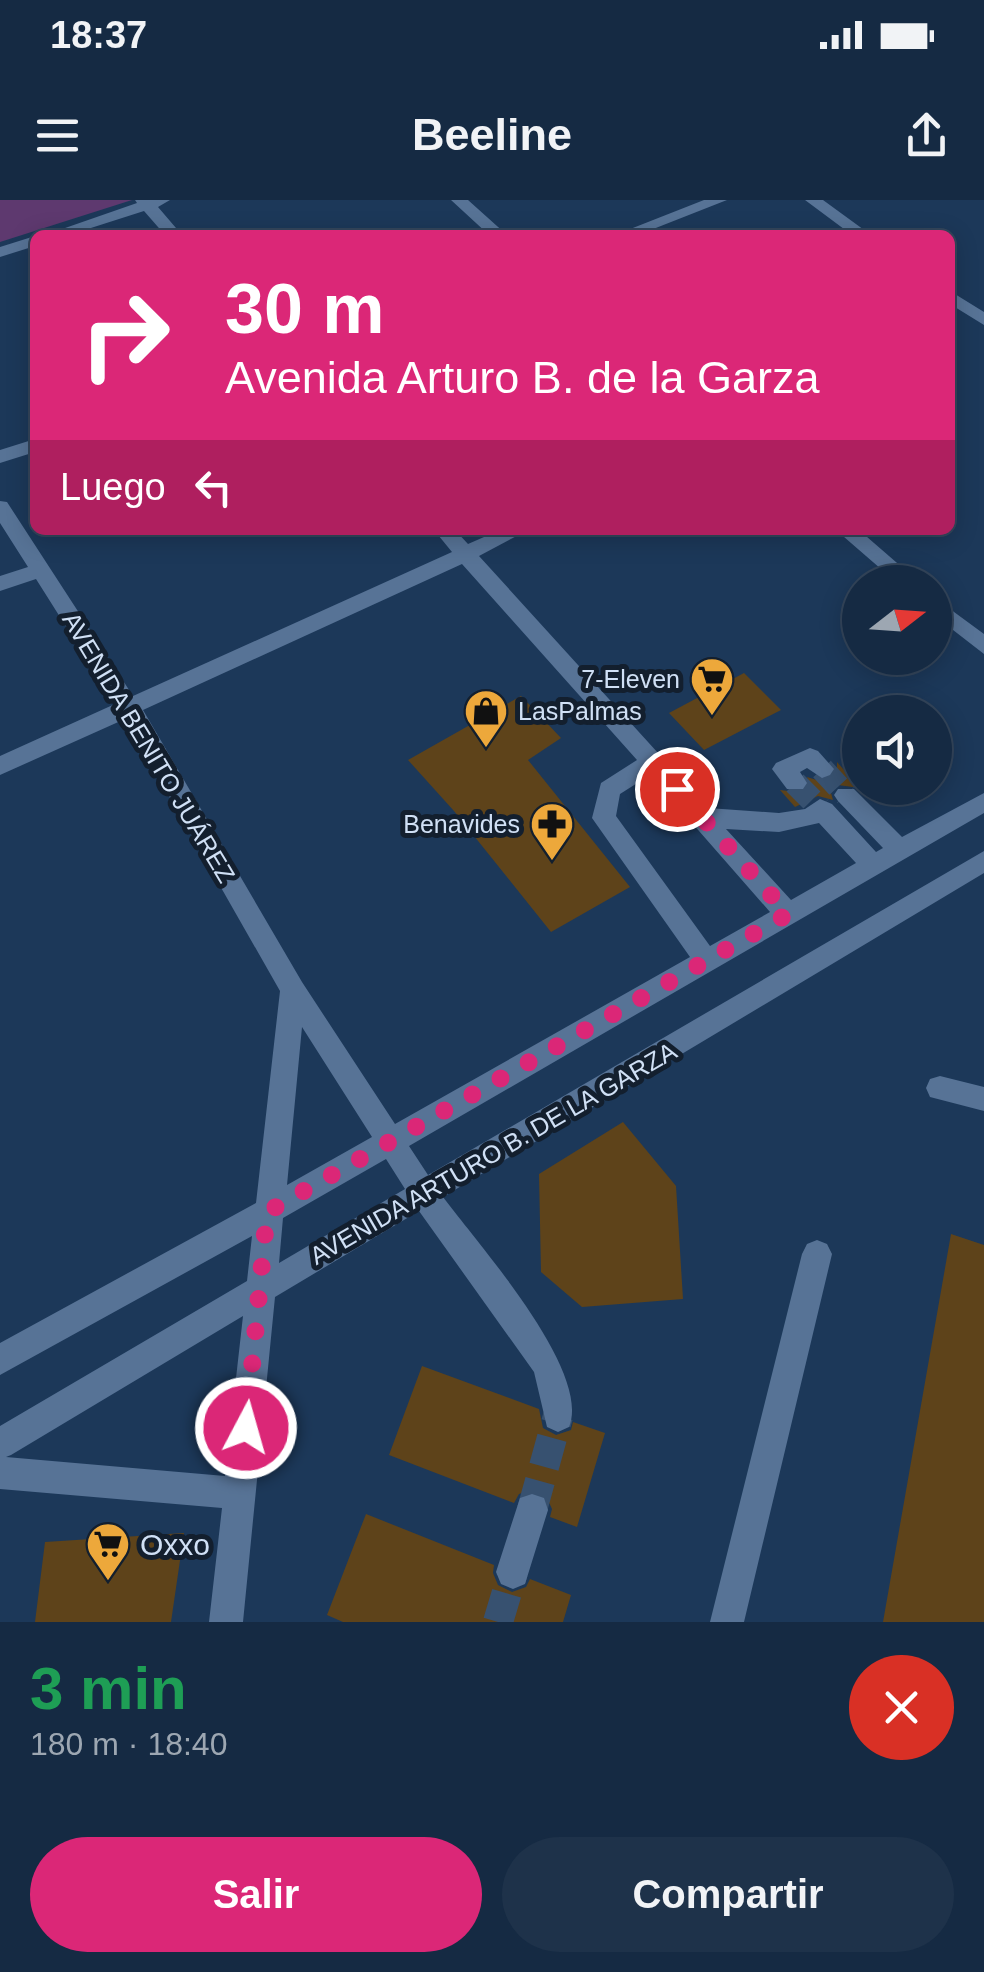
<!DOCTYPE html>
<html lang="es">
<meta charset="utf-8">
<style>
:root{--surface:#152a43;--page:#1e324a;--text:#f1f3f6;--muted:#9da7b2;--line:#34465c;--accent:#db2777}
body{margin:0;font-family:Arial,sans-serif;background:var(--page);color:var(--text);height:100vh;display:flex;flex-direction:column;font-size:38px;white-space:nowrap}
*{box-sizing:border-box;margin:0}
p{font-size:32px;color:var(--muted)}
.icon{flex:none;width:55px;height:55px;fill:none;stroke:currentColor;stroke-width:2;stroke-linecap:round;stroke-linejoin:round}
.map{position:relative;height:1422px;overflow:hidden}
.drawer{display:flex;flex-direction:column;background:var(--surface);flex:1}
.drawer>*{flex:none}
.hud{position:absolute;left:30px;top:30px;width:925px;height:305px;border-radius:15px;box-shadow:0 5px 25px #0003,0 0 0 2px var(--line);background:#db2777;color:#fff;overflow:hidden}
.needle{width:65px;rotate:73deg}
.buttons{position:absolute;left:842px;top:365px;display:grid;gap:20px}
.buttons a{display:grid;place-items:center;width:110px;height:110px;border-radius:50%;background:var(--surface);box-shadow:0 5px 25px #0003,0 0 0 2px var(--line);font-size:50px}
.pin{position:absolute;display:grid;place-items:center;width:85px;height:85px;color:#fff;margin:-42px;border:5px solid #fff;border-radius:50%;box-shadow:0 2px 10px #0007}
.me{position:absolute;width:110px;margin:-55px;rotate:6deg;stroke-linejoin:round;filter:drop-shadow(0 0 8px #0008)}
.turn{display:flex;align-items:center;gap:35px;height:210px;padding:0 30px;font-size:45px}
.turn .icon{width:130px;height:130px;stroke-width:2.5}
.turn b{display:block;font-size:70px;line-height:85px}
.then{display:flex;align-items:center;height:95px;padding:0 30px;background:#0003;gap:20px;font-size:38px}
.round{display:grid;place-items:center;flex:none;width:105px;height:105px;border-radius:52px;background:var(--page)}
.headline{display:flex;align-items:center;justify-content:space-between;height:170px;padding:0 30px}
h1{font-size:60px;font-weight:800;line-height:75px;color:#1e9e55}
.button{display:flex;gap:20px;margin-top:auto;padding:20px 30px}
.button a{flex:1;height:115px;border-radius:60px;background:var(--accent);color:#fff;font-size:40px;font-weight:800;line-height:115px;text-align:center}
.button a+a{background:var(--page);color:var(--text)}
.status{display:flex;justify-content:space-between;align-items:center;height:70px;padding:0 50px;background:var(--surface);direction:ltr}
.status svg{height:28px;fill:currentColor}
header{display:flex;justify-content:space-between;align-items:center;height:130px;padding:0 30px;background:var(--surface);font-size:45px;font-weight:800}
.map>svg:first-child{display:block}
.green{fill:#5e396f}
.building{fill:#5e431a}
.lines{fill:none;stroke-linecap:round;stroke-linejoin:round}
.minor-tunnel-far1{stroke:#375170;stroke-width:24;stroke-dasharray:24 11;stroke-linecap:butt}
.minor-tunnel{stroke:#375170;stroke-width:30;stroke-dasharray:30 15;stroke-linecap:butt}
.minor{fill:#577396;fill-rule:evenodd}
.route{stroke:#db2777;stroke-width:18;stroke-dasharray:0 32.4}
.labels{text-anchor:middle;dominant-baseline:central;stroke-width:10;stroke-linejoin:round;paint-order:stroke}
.poi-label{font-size:25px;fill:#d0e0f5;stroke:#131f2e;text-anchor:end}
.street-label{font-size:25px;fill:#d0e0f5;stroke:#131f2e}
.near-poi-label{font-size:30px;fill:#d0e0f5;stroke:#131f2e;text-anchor:start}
</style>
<div class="status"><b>18:37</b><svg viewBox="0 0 49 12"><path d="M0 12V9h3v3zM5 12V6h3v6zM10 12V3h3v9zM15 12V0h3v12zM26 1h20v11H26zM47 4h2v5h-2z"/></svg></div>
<header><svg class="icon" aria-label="menu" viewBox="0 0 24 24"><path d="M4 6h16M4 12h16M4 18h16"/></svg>Beeline<svg class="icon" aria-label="share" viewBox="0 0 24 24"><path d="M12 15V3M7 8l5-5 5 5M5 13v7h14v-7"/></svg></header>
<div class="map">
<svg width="984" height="1422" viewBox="0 0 984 1422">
<rect width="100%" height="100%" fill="#1c3859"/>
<path class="green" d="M0,0h132l-132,42z"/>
<path class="building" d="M744,473l37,37 -77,40 -35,-37z
M521,496l40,42 -33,22 102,127 -79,45 -97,-121 -46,-51z
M837,562l23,26 -22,-3 -7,8 2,7 -15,-4 -23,11 -15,-17 23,3 7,-8 -3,-8 16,5 8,-4 6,-7z
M623,922l53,64 7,113 -101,8 -41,-35 -2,-98z
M951,1034l33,11v377h-101z
M422,1166l117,43 4,19 13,7 15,-5 2,-8 32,11 -28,94 -27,-10 2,-8 -7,-15 -14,-4 -12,4 -5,9 -125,-48z
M366,1314l128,51 -1,8 5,12 14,7 14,-5 4,-8 41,16 -8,27h-220l-16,-7z
M184,1333l-13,89h-136l10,-80z"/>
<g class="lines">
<path class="minor-tunnel-far1" d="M822,569l24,26
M795,583l25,25"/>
<path class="minor-tunnel" d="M532,1310l26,-94
M498,1422l15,-50"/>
<path class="minor" d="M135,0h35l-12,7 24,28h-17l-21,-24 -75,24h-24l92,-32z
M451,0h17l39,35h-18z
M704,0h23l-89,35h-23z
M805,0h18l48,35h-19z
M35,36v10l-35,11v-10z
M950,91l34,21v13l-34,-21z
M35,239v13l-35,11v-13z
M0,301l7,1 126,194 319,-144 -18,-22h21l13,14 32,-14h28l-49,26 229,252 71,5 26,-4 15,-10 12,5 44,48 7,-4 -45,-47 -4,-6 4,-6h16l48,48 82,-44v20l-575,333 19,29 556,-324v22l-541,324c35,47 149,174 126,230l-11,5 -11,-5 -13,-55 -115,-161 -144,86 -32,325h-34l13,-114 -222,-19v-63l247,-145 5,-45 -252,139v-32l256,-140 24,-212 -155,-272 -125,56v-19l115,-52 -79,-125 -36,12v-15l28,-9 -28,-44zM462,364l175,196 -36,23 -9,35 98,139 -295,167 -93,-142 -159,-272zM650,575l120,137 -60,34 -94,-130 4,-22zM819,623l37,40 -65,37 -65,-71 53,3zM302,827l70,110 -85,48zM386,959l19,30 -126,74 4,-45zM243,1116l-18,160 -219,-19 5,-2z
M836,330h23l60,52h-23z
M935,398l49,36v20l-49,-38z
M810,548l8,3 16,18 -4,6 -8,3 -15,-10 -7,4 7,11 -4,6h-16l-15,-20 4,-6z
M940,876l44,11v24l-54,-14 -4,-9 4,-9z
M817,1040l10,4 5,10 -88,368h-34l92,-368 5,-10z
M532,1294l12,4 4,12 -23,74 -12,5 -12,-5 -5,-12 24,-74z"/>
</g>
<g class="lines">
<path class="route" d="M246,1228l21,-216 521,-298 -111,-125"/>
</g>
<defs>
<g id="supermarket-pin" transform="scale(2.25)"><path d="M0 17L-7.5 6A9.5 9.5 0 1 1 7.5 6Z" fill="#eda83b" stroke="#131f2e"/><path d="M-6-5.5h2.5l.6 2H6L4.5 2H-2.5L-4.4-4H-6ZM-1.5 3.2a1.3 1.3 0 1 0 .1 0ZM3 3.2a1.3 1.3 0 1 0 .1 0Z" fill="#111"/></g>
<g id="shop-pin" transform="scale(2.25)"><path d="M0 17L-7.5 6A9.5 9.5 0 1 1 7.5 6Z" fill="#eda83b" stroke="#131f2e"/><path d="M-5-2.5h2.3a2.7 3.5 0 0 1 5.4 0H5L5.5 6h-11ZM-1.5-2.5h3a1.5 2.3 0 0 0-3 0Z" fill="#111"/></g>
<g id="pharmacy-pin" transform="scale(2.25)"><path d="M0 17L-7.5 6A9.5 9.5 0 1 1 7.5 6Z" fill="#eda83b" stroke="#131f2e"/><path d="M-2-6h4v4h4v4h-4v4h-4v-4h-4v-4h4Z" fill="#111"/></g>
</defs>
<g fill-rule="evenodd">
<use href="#supermarket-pin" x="712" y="479"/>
<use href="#shop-pin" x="486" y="511"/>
<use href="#pharmacy-pin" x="552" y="624"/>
<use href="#supermarket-pin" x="108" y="1344"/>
</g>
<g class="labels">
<g class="poi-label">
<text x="680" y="479">7-Eleven</text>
<text x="518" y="511" text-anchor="start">LasPalmas</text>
<text x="520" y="624">Benavides</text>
</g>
<g class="street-label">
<text transform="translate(149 547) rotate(59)">AVENIDA BENITO JUÁREZ</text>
<text transform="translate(493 953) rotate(-30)">AVENIDA ARTURO B. DE LA GARZA</text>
</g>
<g class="near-poi-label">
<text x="140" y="1344">Oxxo</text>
</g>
</g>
</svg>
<div class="buttons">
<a><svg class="needle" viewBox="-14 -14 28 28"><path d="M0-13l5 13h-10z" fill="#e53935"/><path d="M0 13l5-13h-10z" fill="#9da7b2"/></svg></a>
<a><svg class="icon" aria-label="sound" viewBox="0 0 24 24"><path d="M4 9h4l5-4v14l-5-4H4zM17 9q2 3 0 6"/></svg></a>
</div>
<div class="pin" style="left:677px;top:589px;background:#d93025"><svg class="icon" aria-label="arrive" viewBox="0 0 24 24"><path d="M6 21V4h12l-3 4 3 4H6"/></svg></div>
<svg class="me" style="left:246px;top:1228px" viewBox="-20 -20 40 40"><circle r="17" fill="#db2777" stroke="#fff" stroke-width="3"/><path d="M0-11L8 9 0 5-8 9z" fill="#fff"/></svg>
<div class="hud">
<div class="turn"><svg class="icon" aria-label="right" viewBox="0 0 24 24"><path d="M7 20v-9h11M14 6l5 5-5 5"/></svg><div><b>30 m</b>Avenida Arturo B. de la Garza</div></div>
<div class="then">Luego<svg class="icon" aria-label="left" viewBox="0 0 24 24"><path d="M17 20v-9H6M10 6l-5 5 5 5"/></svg></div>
</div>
</div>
<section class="drawer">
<div class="headline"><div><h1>3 min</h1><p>180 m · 18:40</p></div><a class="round" style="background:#d93025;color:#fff"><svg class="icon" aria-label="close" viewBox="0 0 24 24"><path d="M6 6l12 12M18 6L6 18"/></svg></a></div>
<div class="button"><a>Salir</a><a>Compartir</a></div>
</section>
